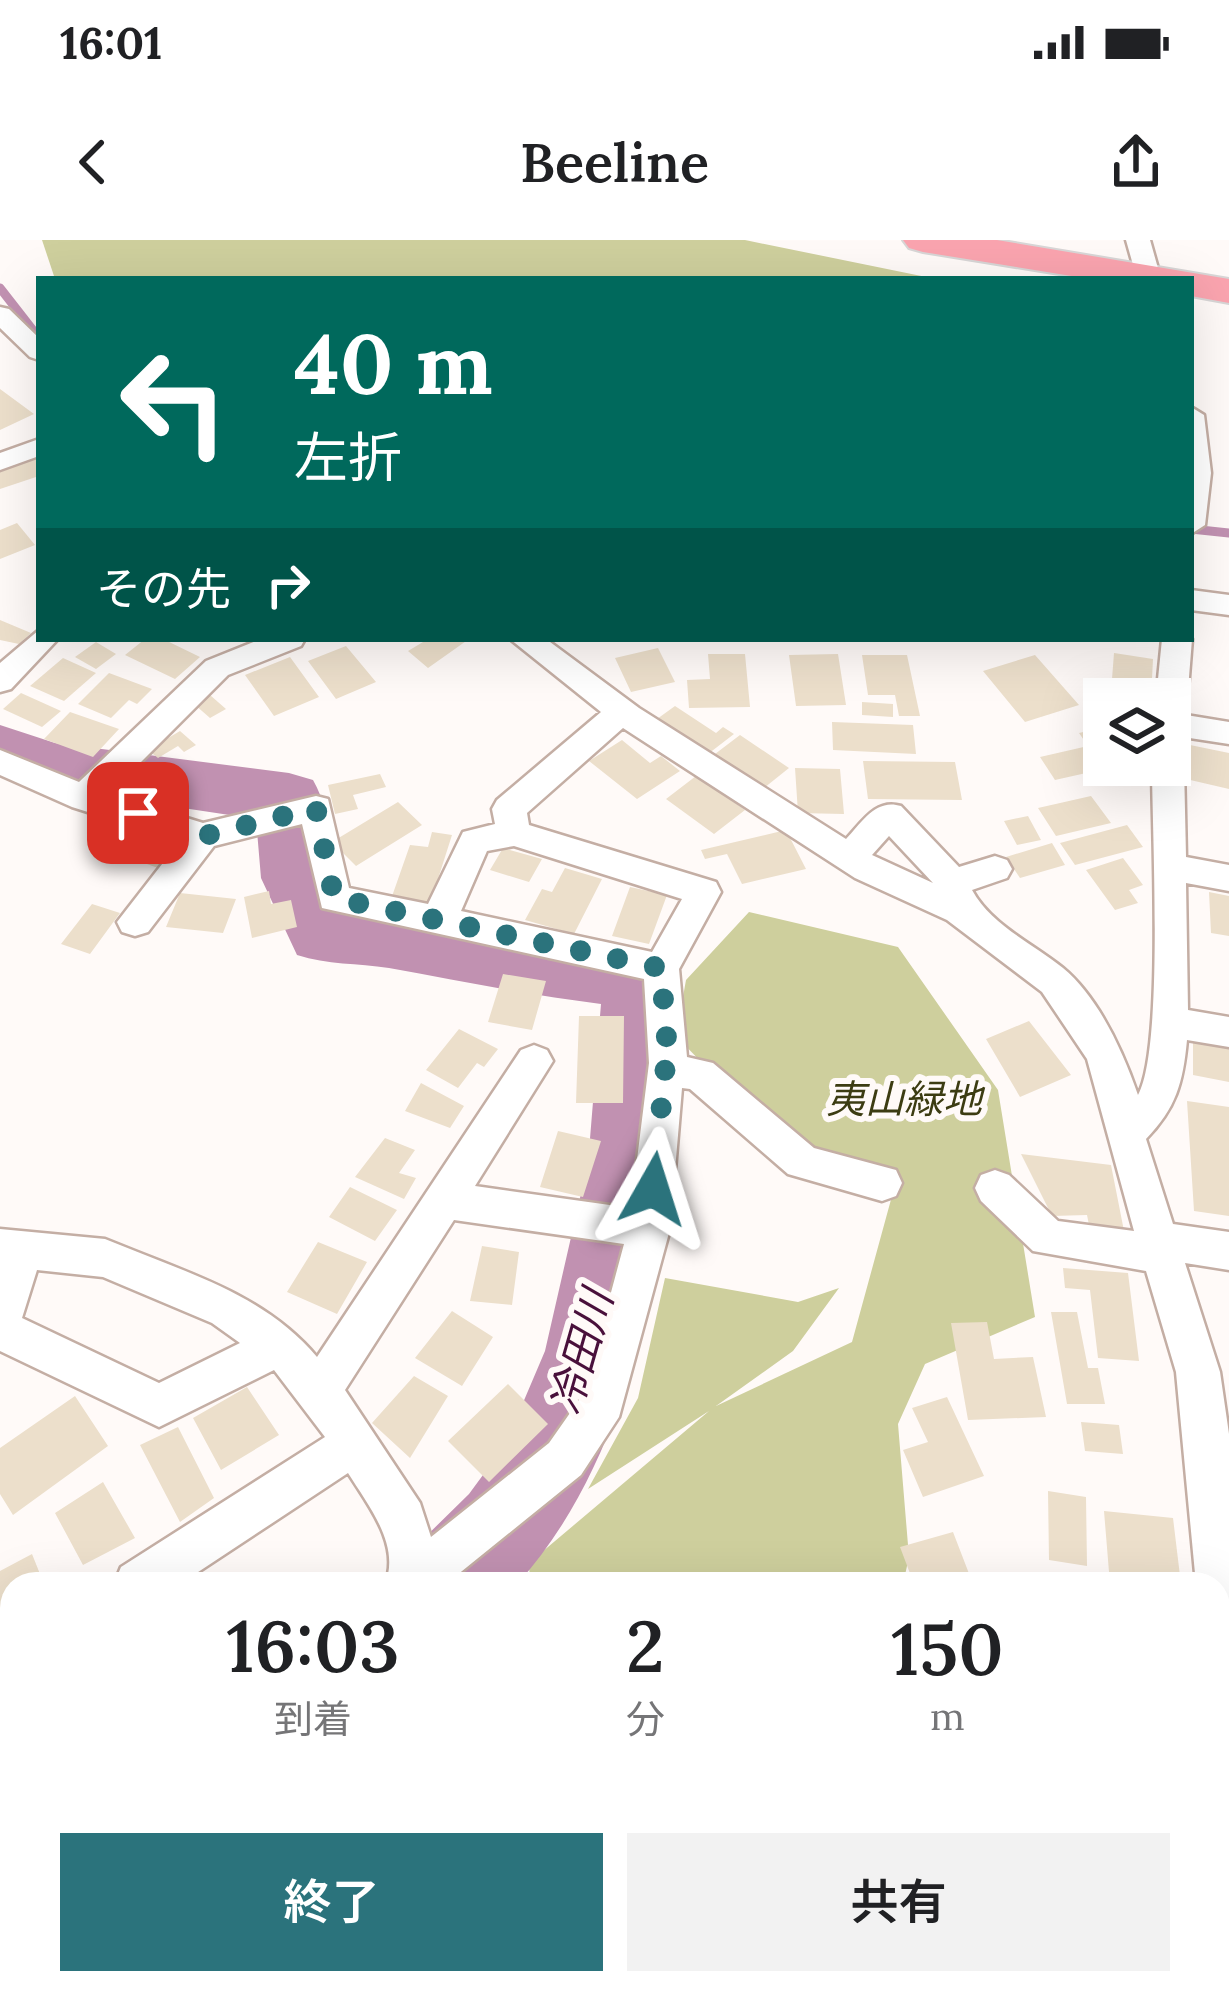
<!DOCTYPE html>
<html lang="ja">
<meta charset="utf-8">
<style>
:root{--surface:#fff;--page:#f2f2f2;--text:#202124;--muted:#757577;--accent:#2b737c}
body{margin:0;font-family:Lora,"Noto Sans JP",serif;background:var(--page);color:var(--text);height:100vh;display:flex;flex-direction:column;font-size:45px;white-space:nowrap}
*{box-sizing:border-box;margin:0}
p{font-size:39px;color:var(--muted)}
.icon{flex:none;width:66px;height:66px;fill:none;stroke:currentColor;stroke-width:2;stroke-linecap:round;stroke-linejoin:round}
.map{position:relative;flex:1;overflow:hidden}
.panel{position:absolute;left:0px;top:1332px;width:1230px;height:423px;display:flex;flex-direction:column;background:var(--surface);border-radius:36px 36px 0 0;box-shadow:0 12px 48px #0002}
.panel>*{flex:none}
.banner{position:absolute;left:36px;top:36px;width:1158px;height:366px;border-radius:0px;box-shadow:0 12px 48px #0002;background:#00695c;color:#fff;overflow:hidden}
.tools{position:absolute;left:1083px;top:438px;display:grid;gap:24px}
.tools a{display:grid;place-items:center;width:108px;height:108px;border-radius:0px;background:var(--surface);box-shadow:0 12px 48px #0002;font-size:60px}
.pin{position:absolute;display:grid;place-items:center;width:102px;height:102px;color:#fff;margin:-51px;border-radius:24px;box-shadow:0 6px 18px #0006}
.me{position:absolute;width:132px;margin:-66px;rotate:6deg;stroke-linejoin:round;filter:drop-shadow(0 0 9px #0008)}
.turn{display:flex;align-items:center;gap:42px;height:252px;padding:0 60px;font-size:54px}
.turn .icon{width:156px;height:156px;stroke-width:2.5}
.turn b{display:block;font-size:84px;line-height:102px}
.then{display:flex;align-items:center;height:114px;padding:0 60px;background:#0003;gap:24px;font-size:45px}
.eta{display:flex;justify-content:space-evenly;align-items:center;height:204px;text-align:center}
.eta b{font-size:72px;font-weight:600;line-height:84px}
.action{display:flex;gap:24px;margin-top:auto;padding:24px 60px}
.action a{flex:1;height:138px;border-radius:0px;background:var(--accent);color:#fff;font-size:48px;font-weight:600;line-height:138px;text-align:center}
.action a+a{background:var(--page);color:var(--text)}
.status{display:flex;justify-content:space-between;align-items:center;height:84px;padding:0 60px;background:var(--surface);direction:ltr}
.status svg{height:33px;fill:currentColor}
header{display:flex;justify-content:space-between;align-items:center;height:156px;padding:0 60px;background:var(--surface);font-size:54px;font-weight:600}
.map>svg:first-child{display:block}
.green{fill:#cecf9d}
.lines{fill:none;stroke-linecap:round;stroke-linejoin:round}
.stream{stroke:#c191b1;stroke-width:9}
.river{fill:#c191b1;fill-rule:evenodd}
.building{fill:#ecdfcb}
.street-casing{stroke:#c4aea4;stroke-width:5}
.highway-casing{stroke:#d8d6d6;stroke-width:4}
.street{fill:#fff;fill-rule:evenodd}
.highway{fill:#faa4af;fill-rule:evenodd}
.route{stroke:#2b737c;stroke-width:21;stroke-dasharray:0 37.8}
.labels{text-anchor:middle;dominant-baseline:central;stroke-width:12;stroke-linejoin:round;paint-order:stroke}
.park-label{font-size:39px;font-style:italic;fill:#3c3c12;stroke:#fffaf8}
.water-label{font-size:42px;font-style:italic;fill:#49103b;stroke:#fffaf8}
</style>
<div class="status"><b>16:01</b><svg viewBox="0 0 49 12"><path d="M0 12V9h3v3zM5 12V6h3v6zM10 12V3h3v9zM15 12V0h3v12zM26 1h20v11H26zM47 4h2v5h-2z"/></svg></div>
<header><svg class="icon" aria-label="back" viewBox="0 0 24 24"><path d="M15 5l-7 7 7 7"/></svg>Beeline<svg class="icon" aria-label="share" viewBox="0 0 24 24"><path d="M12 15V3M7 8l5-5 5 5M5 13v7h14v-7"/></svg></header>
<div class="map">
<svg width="1229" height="1753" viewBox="0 0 1229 1753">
<rect width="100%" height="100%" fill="#fffaf8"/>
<path class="green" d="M42,0h703l191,39h-881z
M749,672l149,35 100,143 37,227 -110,47 -27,60 11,133 -6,27h-373l-1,-21 180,-152 -121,78 50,-91 27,-120 133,24 41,-14 -46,63 -77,55 136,-64 46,-168 -91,-24 -101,-83 -30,-31 10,-56z"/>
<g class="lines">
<path class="stream" d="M0,48l39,50
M1191,289l38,4"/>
<path class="river" d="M0,485l55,18 234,30 24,7c22,38 14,84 34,126l293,43 27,8c18,36 11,78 10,118 -7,167 -43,381 -160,509h-118l14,-35 56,-55 36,-49 40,-94 43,-188 13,-159c-71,-9 -141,-23 -212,-36 -32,-5 -61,-3 -92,-13l-36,-77 -5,-59 -232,-35 -24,-9z"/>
</g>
<path class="building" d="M0,149l34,25 -34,16z
M39,214v22l-39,13v-21z
M17,283l18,22 -35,14v-29z
M0,380l31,13 -12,11 -19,-4z
M145,399h18l37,18 -25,22 -50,-24z
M428,399h41l-41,29 -20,-17z
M96,402l20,12 -20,15 -21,-12z
M346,406l30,36 -40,17 -28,-38z
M658,408l17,34 -44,10 -16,-34z
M1114,413l39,6 -2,39 -40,-6z
M708,414h37l5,53 -61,1 -2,-28 23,-1z
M838,414l8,51 -50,1 -7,-51z
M862,415h45l13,61h-21l-4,-21h-27z
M1035,415l44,50 -54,17 -42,-51z
M290,417l29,40 -45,19 -29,-41z
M63,418l33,15 -32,28 -34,-15z
M109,433l43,16 -15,15 -8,-4 -18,18 -33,-14z
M21,453l40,18 -19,16 -39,-18z
M210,455l16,14 -16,9 -16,-14z
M862,462l31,2v13l-31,-2z
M675,466l41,27 7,-6 11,7 -26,20 -51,-35z
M70,472l49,17 -26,28 -49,-18z
M832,482l81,3 3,29 -83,-4z
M1092,490l12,16v19l9,2 -58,13 -15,-23 48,-11 -9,-13z
M180,491l16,14 -12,7 -6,-6 -20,12 -10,-8z
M740,495l49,33 -25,20 -49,-34z
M622,500l28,23 11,-7 19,15 -43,28 -48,-38z
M1190,505l39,8v36l-43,-10z
M863,521l92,1 7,38 -94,-1z
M795,528l45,1 4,45 -46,-1z
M380,534l6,13 -33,8 5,14 -23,5 -7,-29z
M696,536l49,34 -31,24 -48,-35z
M1091,556l20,27 -55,13 -18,-28z
M398,562l24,23 -66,41 -24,-24z
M1028,576l13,24 -24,5 -13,-24z
M1127,585l16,22 -68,18 -15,-22z
M786,590l20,39 -64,15 -15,-30 -22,5 -4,-9z
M141,591l36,13 -19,24 -36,-13z
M432,592l20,3 -23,72 -39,-5 20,-57 18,2z
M1052,603l13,22 -45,13 -14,-21z
M503,608l39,11 -13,23 -39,-12z
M1123,618l20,27 -14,5 9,13 -23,7 -29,-40z
M565,628l37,11 -28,55 -49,-14 17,-31 10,3z
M630,647l37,8 -18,49 -37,-8z
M269,651l2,13 20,-4 6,27 -45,11 -8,-41z
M1209,652l20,4v40l-18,-3z
M180,653l56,6 -13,34 -57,-6z
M92,664l28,9 -30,41 -29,-10z
M503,734l43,7 -14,49 -44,-8z
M579,776h45l-1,87h-47z
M1029,781l42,54 -51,22 -34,-58z
M459,789l39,20 -14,18 -7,-4 -19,25 -32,-18z
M1193,797l36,7v38l-36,-7z
M421,843l43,23 -14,22 -45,-17z
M1187,861l42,6v109l-35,-5z
M558,891l43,10 -18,56 -43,-10z
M385,898l30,12 -16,23 17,5 -12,21 -49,-22z
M1021,914l90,11 13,66 -34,-1 -3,-15 -35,1z
M350,947l47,23 -22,31 -46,-24z
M318,1002l49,20 -30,52 -50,-22z
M482,1006l37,6 -7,53 -42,-4z
M1063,1028l65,5 11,88 -41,-3 -8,-68 -25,-2z
M452,1071l41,26 -31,49 -47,-28z
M1051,1072h26l11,56h10l7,36h-38z
M987,1082l7,37 39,-2 13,60 -78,3 -17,-97z
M414,1136l34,20 -38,62 -38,-35z
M508,1144l40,40 -59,58 -41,-41z
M247,1147l32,48 -58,35 -28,-52z
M75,1156l33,50 -95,69 -13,-21v-46z
M947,1157l37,79 -61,21 -20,-47 25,-8 -16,-34z
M1081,1182l38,3 4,29 -38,-3z
M178,1187l36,71 -34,24 -40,-77z
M103,1242l32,56 -52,27 -28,-52z
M1048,1251l38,6 1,69 -38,-6z
M1104,1271l69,7 8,66h-71z
M953,1292l20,52h-59l-14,-37z
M32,1314l12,30h-32v43l-12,7v-63z
M12,1467v67h-1l-11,-37v-21z
M974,1743h38l1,10h-38z
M1108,1743h78l2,10h-79z"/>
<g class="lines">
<g class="street-casing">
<path id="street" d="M1126,0h24l11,39h-24z
M0,67l9,2 30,29v22l-9,-3 -30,-29z
M1191,167l13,8 7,58 -6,52 -14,9z
M39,199v17l-39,14v-17z
M1191,350l38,5v20l-38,-5z
M39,390v9h19l-47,50 -11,3v-29z
M1191,397l1,2 -6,76 43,7v22l-59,-9v-36h-14l6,-60z
M261,399h44l-4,7 -73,29 -119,119 94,29 113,-27 12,3 21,89 79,16 35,-72 32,-8 -3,-15 5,-9 104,-88 -91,-73h36l93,69 207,131c16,-17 30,-41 55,-33l58,61 36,-11 12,4 5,9 -5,9 -35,12c19,35 60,53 91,78 36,30 60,84 75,127 26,-47 14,-265 14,-330h18v-11l10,3 4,8 2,92 43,8v26l-43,-8 2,127 41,7v30l-42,-7c-4,43 -11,68 -41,99l27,85 56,8v38l-44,-7 35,109 9,62v309l-11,-5v-154h-22l-20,-212 -30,-101 -113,-20 -52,-50 -6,-13 6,-13 14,-5 14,5 49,46 76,10 -47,-172 -45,-67 -95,-72 -92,-42 -232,-150 -96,85 2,12 187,57 5,10 -42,77 8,88 26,6 101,85 82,22 6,13 -6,13 -14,5 -94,-27 -98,-85 -8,-1 -12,141 -51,188 -38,58 -135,109h-61c16,-39 -17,-79 -37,-111l-168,111h-66l7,-17 204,-130 -51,-67 -115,57 -159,-76v-122l105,10 15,6c71,29 146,51 197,112l204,-307 13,-5 13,5 6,11 -78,125 156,22 18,-145 -5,-84 -322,-71 -20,-84 -88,22 -66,86 -13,4 -13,-4 -5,-10 63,-81 -108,-34 -72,-32v-25l79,32 127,-121zM889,596l44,47 -61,-28zM514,606l168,53 -30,53 -191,-41 26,-60zM454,980l170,24 -40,149 -35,50 -118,94 -11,-34 -75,-113zM37,1030l66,7 109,46 28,20 -81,40 -137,-65z
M12,1401v51l-12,5v-51z
M1218,1538l11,1v52l-11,-1z
M12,1602v55l-12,5v-55z
M421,1743h54v10h-54z"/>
</g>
<g class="highway-casing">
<path id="highway" d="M903,0h94l232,39v24l-38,-7v-17h-101l-167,-27 -14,-4z"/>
</g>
<use href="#street" class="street"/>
<use href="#highway" class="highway"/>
</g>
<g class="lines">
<path class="route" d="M138,573l65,23 113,-28 18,90 327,70 8,102h-4l-12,119"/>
</g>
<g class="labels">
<g class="park-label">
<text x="904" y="859">夷山緑地</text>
</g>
<g class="water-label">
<text transform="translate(581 1112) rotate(-74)">冷田川</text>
</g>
</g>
</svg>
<div class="tools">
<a><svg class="icon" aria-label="layers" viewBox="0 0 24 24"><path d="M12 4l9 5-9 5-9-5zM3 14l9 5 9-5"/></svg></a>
</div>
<div class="pin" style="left:138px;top:573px;background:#d93025"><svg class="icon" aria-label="arrive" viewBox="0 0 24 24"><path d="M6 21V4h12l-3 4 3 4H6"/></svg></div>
<svg class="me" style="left:653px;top:949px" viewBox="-20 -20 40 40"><path d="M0-17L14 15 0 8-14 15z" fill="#2b737c" stroke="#fff" stroke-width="4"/></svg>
<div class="banner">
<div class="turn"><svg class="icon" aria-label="left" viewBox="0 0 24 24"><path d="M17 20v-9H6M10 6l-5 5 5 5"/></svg><div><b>40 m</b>左折</div></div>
<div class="then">その先<svg class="icon" aria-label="right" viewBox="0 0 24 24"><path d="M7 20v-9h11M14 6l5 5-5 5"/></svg></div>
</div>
<section class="panel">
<div class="eta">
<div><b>16:03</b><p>到着</p></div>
<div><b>2</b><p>分</p></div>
<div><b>150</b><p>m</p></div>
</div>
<div class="action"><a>終了</a><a>共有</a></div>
</section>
</div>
